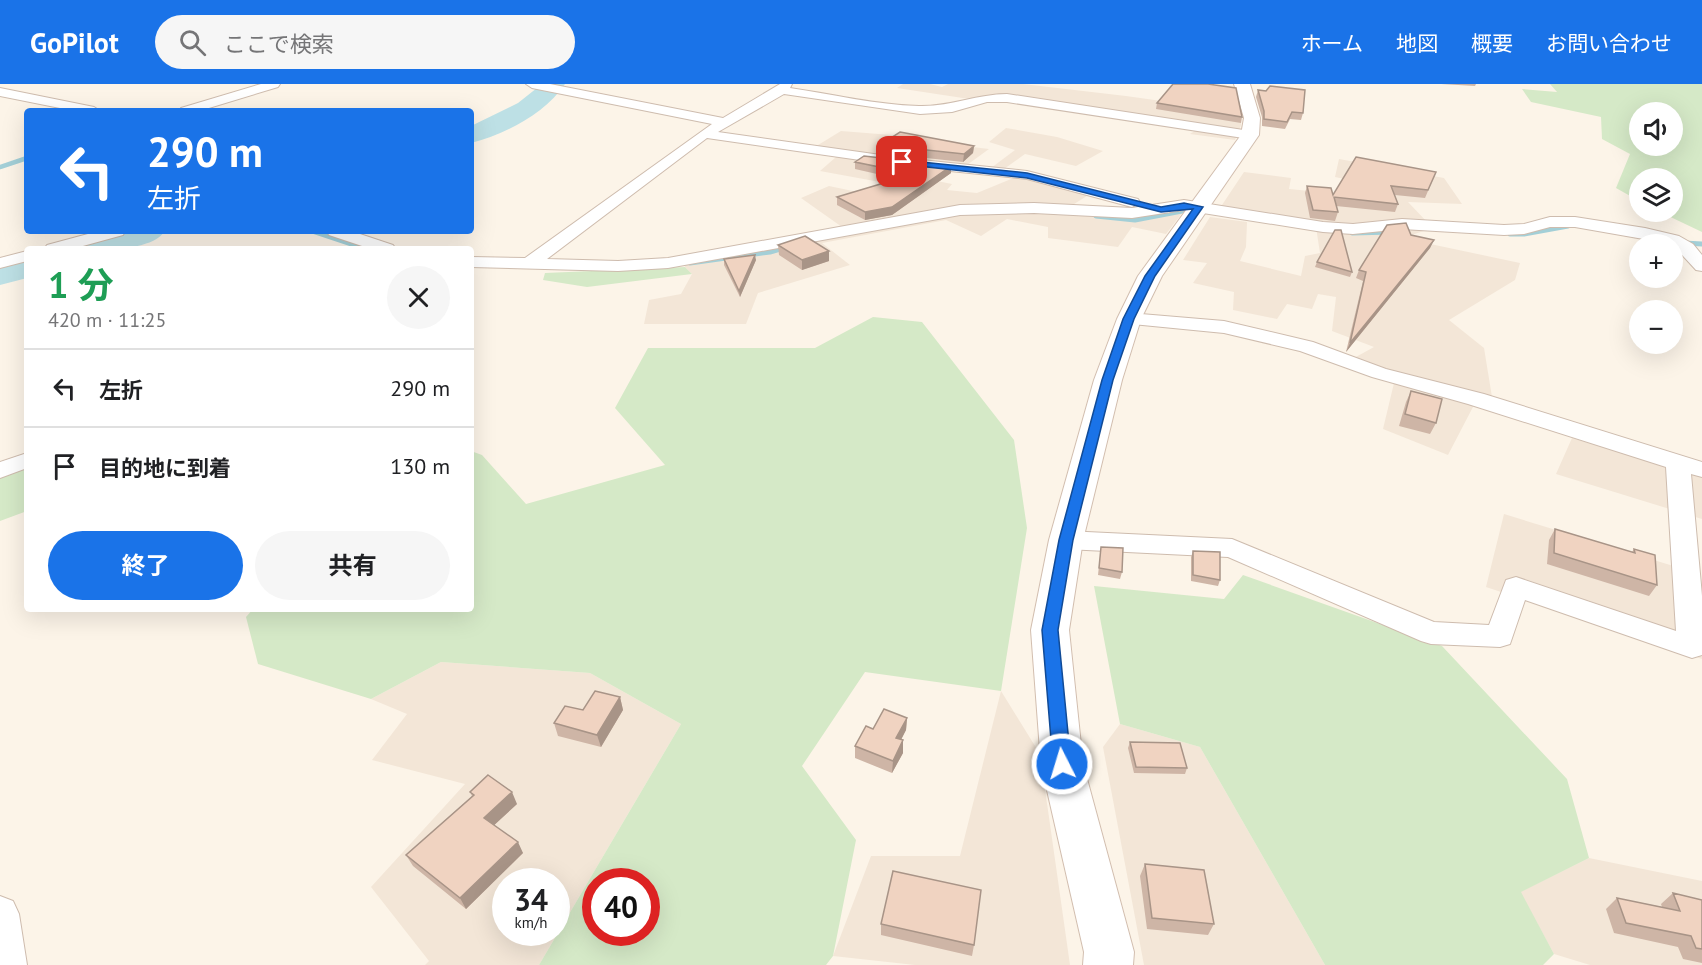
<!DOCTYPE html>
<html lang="ja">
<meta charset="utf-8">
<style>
:root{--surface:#fff;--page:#f6f6f6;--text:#202124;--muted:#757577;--line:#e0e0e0;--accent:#1a73e8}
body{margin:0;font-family:"PT Sans","Noto Sans JP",sans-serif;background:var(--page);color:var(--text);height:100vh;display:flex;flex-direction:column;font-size:22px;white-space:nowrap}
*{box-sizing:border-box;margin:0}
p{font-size:20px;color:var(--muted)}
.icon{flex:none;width:33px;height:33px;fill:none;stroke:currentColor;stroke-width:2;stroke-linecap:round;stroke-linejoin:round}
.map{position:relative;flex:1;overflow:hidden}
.panel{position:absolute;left:24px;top:162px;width:450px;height:366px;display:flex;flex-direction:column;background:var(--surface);border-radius:6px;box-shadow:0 6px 24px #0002}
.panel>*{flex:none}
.guide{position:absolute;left:24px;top:24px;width:450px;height:126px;border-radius:6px;box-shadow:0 6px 24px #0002;background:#1a73e8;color:#fff;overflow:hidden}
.tools{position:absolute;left:1629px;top:18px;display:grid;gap:12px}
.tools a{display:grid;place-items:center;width:54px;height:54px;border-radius:50%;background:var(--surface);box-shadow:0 6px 24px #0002;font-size:30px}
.speed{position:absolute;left:492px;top:784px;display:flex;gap:12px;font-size:30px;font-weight:700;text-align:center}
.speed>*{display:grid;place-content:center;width:78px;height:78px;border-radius:50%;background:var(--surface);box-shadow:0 6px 24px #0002;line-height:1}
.speed small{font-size:15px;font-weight:400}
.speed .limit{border:9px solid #d22;background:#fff;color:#111}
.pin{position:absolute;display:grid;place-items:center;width:51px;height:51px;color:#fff;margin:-26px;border-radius:12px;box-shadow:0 3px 9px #0006}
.me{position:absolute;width:66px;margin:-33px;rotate:355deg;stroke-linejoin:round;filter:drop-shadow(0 0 4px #0008)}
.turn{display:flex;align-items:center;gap:21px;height:126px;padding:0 24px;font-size:27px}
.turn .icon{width:78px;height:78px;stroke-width:2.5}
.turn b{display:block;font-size:42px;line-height:51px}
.round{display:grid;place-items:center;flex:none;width:63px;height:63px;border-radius:32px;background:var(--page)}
.overview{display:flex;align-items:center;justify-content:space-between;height:102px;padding:0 24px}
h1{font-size:36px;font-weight:700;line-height:45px;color:#1e9e55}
.button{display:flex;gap:12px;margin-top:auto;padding:12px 24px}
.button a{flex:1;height:69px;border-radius:36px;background:var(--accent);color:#fff;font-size:24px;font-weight:700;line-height:69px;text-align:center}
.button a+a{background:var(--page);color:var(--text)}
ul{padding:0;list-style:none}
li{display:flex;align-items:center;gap:18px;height:78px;padding:0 24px;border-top:2px solid var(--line)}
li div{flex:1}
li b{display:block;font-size:22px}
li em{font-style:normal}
header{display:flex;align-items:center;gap:36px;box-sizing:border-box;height:84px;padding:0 30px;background:var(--accent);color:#fff}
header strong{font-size:28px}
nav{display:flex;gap:33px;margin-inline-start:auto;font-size:21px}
.search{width:420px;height:54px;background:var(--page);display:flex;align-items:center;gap:15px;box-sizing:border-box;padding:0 21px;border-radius:33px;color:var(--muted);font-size:22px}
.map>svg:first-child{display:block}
.residential{fill:#f3e6d7;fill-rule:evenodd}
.green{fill:#d5e9c7;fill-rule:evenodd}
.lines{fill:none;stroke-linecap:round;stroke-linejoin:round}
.stream-far1{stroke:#a3cfd7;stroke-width:4.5}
.stream{stroke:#a3cfd7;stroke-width:5}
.river{fill:#bde0e5;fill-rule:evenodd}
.street-casing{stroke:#cebcae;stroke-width:2}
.secondary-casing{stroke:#d2beaf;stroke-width:2}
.street{fill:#fff;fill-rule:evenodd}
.secondary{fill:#fff;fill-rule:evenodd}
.wall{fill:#ceb5a6}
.shaded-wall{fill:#a89487}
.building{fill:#f0d3c1;stroke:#a89487;stroke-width:1.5}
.route{fill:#1a73e8;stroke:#114b97;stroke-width:1.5}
</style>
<header>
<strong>GoPilot</strong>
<div class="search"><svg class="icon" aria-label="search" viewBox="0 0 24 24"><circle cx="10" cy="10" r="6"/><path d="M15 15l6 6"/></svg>ここで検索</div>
<nav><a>ホーム</a><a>地図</a><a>概要</a><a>お問い合わせ</a></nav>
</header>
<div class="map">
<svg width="1702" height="881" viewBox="0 0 1702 881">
<rect width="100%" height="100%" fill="#fcf4e8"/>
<path class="residential" d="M903,0h27l12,3 6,-3h75l103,12 114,16 1,13 -6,15 -45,-6 6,-4 -188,-30 -19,2 -92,-14z
M1006,44l51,9 46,14 -27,15 -51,-12 -21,15 -5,6 -87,-10 -6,10 46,9 -5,6 30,3 39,-16 74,17 -19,12 43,4 72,-2 -20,26 -34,-7 -14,20 -70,-9v-11l-41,-8 -26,17 -35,-16 -124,23 28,22 -92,28 -12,31h-102l5,-24 32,-6 11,-20 -7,-7 -2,-11 159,-29 -41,-29 28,-12 38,8 13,-12 -60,-11 16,-14 -31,-4 36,-22 76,6 -19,18 14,3 20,-16 57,7 -22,16 24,3 24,-18 -26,-8z
M1339,75l105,19 18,26 -54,-2 20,21 -4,8 -22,7 118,25 -5,17 -66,40 35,28 8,49 -18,8 -26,50 -65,-26 11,-46 -42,-14 2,-11 20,-11 -42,-16 4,-34 -18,-3 -6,15 -25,-5 -10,15 -44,-9 1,-18 -41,-9 14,-20 -24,-3 27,-43 37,5 -1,25 -6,14 61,15 4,-20 15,-3 -4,-26 -98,-16 26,-39 47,6 -2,11 93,9 -9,-13 -38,-8z
M1572,354l130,38v43l-146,-45z
M1504,430l189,58 9,87 -216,-72z
M441,578l149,11 91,51 -142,241h-114l4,-4 -58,-74 94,-103 -93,-24 35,-46 -36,-15zM506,798h50v51h-50z
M1001,607l39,63 30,211h-155l-82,-9 38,-100h89z
M1120,640l80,23 125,218h-181l-41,-218z
M1589,774l113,23v84h-112l-36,-11 -34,-62z"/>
<path class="green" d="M1550,0h152v148l-42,-20h12v-34h-32l-1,23 -23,-13 14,-34 -28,-15 -1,-22 -70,-15 -9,-13 35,3zM1672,28v34h-32v-34z
M685,183l7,7 -105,13 -44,-7 2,-7z
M873,233l49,5 92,118 13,88 -26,163 -136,-19 -63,94 54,74 -23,116 -7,9h-287l142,-241 -91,-51 -149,-11 -70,37 -113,-35 -12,-47 7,-8h218v-158l11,4 44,49 139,-39 -50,-57 33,-60h167zM596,798h50v51h-50z
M27,382v45l-27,10v-43z
M1243,491l199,71 125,133 22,79 -68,34 33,62 -11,11h-218l-125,-218 -80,-23 -26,-138 130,13z"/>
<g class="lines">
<path class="stream-far1" d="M0,83l27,-9"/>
<path class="stream" d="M1096,132l39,4 47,-9
M312,147l54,18
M1352,149l41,-1
M1510,150h14l44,-8
M1684,159l18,1
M690,179l80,-11 17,-5"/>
<path class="river" d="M542,0h23c-20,30 -60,50 -94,59v-17l47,-23z
M116,147h49c-15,22 -68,18 -92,18l5,-7z
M27,173v21l-27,7v-21z"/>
<g class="street-casing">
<path id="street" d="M261,0h19l-2,3 -79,24h-19l1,-3z
M526,0h24l173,34 57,-34h12l-2,4c42,6 86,17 129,18 31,1 58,-12 88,-12l243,37 7,4 -7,4 -243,-37h-20l-35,10 -32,2 -136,-20 -66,38 184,26 125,13 111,28 2,3 -8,5 -105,-28 -125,-13 -195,-28 -160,121 71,2 50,-3 292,-53 74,-2 98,5 52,-8 139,22 30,2 49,-5 102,6 20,-1 26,-7h25l70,11 34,8 14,8 9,11v16l-6,-1 -24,-26 -97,-17h-25l-26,7 -20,1 -102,-6 -49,5 -30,-2 -139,-22 -52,8 -98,-5 -74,2 -292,53 -50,3 -147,-4v-10l54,1 187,-134 -180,-36z
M0,4l94,19 6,4h-25l-75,-15z
M99,147h26l-2,4 -51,14h-28l3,-4z
M327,147h24l42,14 3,4h-25l-42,-14z
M27,167v10l-27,7v-10z
M1129,229l95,8 89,21 73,27 98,25 218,68v15l-11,-3 11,122v59l-10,3 -167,-58 -15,44 -10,3 -69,-3 -10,-3 -193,-84 -162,-8 -9,-3 -4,-6 4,-6 9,-3 166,8 202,83 55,3 17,-45 10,-3 160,54 -10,-164 -198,-63 -96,-27 -72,-26 -76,-18 -102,-10 -3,-4 3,-4z
M27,369v15l-27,10v-16z
M0,812l13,5 6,13 8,51h-27z"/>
</g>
<g class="secondary-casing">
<path id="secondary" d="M1234,0h16l10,34 -1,17 -97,141 -21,43 -19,61 -39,160 -14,90 14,134 51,188 -1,13h-50l1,-13 -43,-188 -10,-134 18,-90 45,-160 23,-61 21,-43 103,-141 3,-17z"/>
</g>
<use href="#street" class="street"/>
<use href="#secondary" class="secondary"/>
</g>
<path class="wall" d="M1441,0h35l-1,2z
M1258,6l45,23 -2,7 -11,-1 -5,10 -23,-3v-9l-6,-20z
M1157,19l85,14 -1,6 -85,-14z
M880,61l94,1 -1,7 -10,9 -83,-9z
M855,78l96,4v7l-59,42 -27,5 -28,-15v-8l62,-18 -44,-10z
M1436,88l-11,26 -30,-3 3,9 -3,8 -59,-6 2,6 -3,9 -25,-3 -5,-25 2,-7 26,9z
M1411,151l23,5 -4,8 -84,104 17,-71 -7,-3 3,-8z
M778,161l51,16 -27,9 -23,-15z
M724,175l32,1 -16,37 -16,-32z
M1317,178l35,10 -2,5 -35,-10z
M1411,307l25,32 -6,11 -31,-8 7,-24z
M1555,445l77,23 2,-3 23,36 -8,11 -102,-32 2,-24z
M1101,463l21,25 -2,7 -22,-4z
M1193,467l27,29 -2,6 -27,-5v-24z
M620,613l3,13 -22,37 -43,-11 -4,-13 29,-13z
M907,634l-1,12 -5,9 2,14 -11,20 -37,-15v-12l18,-17z
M1130,658l57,26 -2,6 -51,-1 -6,-25z
M470,708l47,12 -23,21 29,28 -57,56 -53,-43 -7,-11 66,-59z
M1145,780l69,60 -6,11 -61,-6 -7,-53z
M1673,809l29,7v63l-19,-4 -5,-12 -64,-14 -8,-24 11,-11 45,9 -1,-3z
M881,840l93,21 -2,11 -91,-21z"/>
<path class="shaded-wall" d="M974,62l-1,7 -10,9 1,-8z
M951,82v7l-59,42 -27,5v-8z
M1434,156l-4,8 -84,104 4,-9z
M829,167v10l-27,9v-10z
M755,171l1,5 -16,37 -1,-6z
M620,613l3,13 -22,37 -4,-12z
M907,634l-1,12 -10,20v-12z
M903,656v13l-11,20 1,-12z
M512,708l5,12 -27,25 -6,-11z
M518,758l5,11 -57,56 -6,-11z"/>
<path class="building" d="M1173,0h35l28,4 6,29 -85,-14z
M1270,2l35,4 -2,23 -11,-1 -5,10 -23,-3v-8l-6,-21 8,1z
M900,48l74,14 -10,8 -84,-9z
M864,72l87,10 -59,41 -27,5 -28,-15 77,-23 -59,-12z
M1356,73l80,15 -8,18 -37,-4 7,18 -64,-7 4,15 -25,-2 -6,-24 24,2 2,7z
M1406,139l5,12 23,5 -84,103 16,-71 -7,-2 28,-45z
M1335,146h6l11,42 -35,-10z
M805,152l24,15 -27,9 -24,-15z
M755,171l-16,36 -15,-32z
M1411,307l31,8 -6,24 -31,-9z
M1555,445l80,24 -1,-4 21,6 2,30 -103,-32z
M1101,463l22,1 -1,24 -23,-4z
M1193,467l27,1v28l-27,-5z
M595,607l25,6 -23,38 -43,-12 11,-17 18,4z
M884,625l23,9 -11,20 7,2 -10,21 -38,-15 11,-20 7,3z
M1130,658l50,1 7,25 -51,-1z
M488,691l24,17 -28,26 34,24 -58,56 -54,-43 68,-60 -4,-3z
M1145,780l59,6 10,54 -62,-6z
M893,787l88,19 -7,55 -93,-21z
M1673,809l29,7v49l-6,-1 -5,-12 -65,-13 -9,-25 63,13z"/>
<path class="route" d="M902,76l125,13 134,34 23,-4 19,4 -48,69 -21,43 -21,61 -40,160 -15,90 13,134 -3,5 -6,2 -6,-2 -3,-5 -11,-134 17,-90 43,-160 21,-61 22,-43 48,-67 -32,3 -134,-34 -127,-14 -2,-2z"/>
</svg>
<div class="tools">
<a><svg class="icon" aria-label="sound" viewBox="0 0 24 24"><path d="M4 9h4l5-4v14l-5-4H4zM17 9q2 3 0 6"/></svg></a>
<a><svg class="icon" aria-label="layers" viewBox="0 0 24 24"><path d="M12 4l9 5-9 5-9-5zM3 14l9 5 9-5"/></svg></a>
<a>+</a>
<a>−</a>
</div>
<div class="speed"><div>34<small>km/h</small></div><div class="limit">40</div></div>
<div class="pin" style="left:902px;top:78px;background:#d93025"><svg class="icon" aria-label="arrive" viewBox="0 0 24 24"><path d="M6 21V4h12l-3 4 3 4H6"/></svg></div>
<svg class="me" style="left:1062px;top:680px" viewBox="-20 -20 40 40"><circle r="17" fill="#1a73e8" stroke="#fff" stroke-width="3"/><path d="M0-11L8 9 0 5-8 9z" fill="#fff"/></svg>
<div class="guide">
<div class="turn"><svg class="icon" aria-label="left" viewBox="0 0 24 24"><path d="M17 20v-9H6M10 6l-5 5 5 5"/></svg><div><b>290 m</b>左折</div></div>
</div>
<section class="panel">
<div class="overview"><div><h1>1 分</h1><p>420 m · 11:25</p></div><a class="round"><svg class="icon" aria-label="close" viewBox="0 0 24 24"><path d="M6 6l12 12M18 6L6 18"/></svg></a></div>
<ul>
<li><svg class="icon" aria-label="left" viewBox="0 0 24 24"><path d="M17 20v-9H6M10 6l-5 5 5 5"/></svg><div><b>左折</b></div><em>290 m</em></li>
<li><svg class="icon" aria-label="arrive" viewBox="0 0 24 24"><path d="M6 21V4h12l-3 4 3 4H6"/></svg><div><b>目的地に到着</b></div><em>130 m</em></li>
</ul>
<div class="button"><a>終了</a><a>共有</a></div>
</section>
</div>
